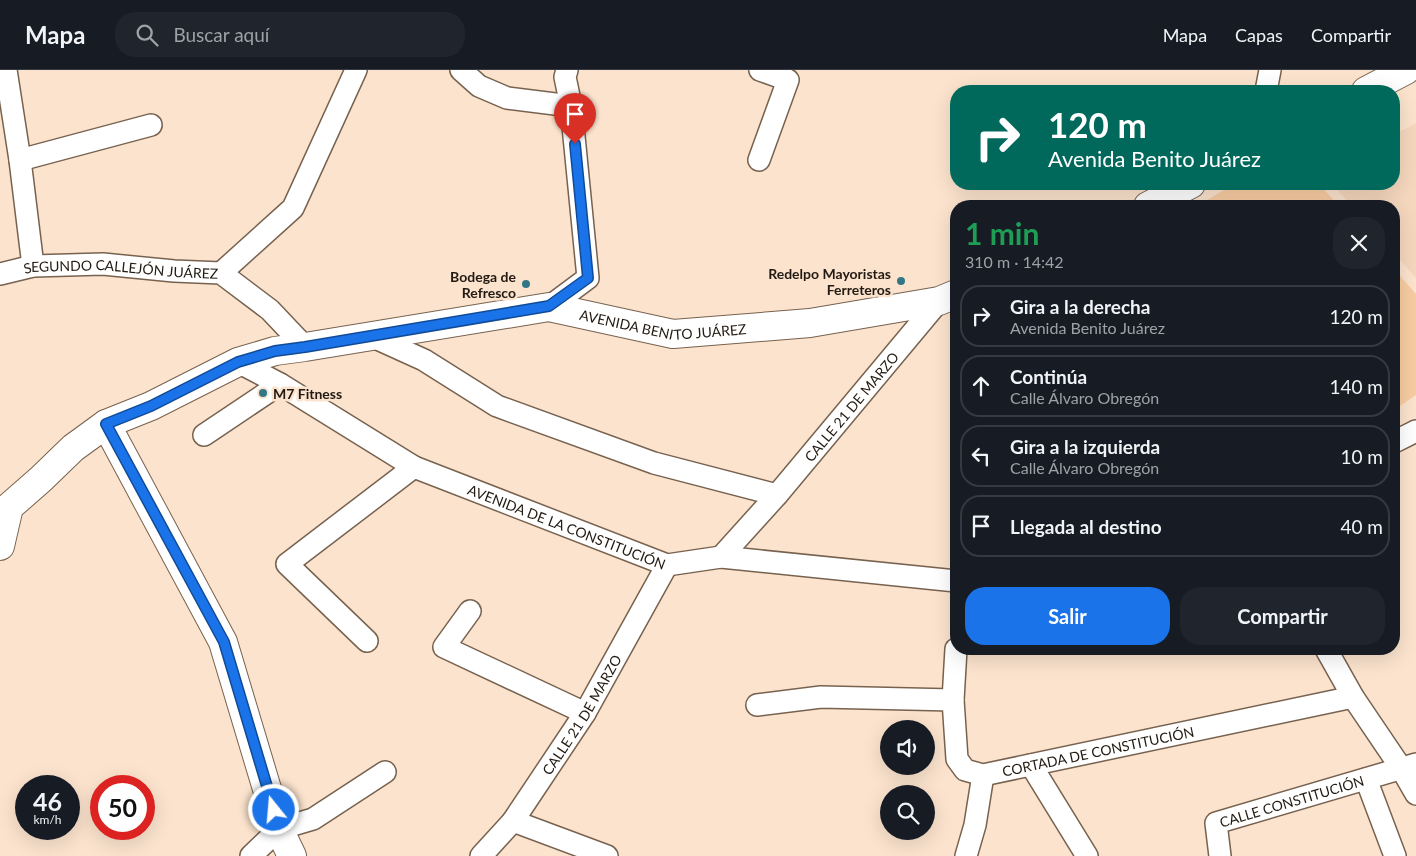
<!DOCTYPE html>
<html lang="es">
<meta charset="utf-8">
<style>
:root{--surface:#171b24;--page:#20242c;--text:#f1f3f6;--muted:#9ea1a6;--line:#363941;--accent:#1a73e8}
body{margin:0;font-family:Lato,sans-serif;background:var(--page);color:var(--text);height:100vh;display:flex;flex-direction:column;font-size:19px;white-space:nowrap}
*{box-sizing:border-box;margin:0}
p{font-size:16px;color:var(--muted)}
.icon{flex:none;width:28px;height:28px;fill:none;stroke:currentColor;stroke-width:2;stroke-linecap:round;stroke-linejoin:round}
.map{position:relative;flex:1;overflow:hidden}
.sheet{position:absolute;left:950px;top:130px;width:450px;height:455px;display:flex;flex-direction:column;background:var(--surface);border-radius:20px;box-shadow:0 5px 20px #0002}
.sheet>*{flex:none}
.banner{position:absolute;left:950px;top:15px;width:450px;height:105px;border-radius:20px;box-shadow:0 5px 20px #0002;background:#00695c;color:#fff;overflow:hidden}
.controls{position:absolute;left:880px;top:650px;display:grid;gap:10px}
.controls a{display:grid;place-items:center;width:55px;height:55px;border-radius:50%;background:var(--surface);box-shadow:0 5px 20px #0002;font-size:25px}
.speed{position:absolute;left:15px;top:705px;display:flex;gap:10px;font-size:25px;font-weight:700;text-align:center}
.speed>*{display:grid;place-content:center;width:65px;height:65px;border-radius:50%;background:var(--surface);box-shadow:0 5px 20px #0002;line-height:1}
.speed small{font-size:12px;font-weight:400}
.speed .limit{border:8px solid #d22;background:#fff;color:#111}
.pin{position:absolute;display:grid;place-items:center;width:42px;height:42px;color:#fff;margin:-51px -21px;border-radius:50% 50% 50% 0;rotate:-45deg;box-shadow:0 0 5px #0007}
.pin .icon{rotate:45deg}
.me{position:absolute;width:55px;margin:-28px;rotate:343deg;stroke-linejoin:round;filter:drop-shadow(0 0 4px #0008)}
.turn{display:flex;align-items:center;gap:18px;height:105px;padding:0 15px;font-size:22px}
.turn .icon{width:65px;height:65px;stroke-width:2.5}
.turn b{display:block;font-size:35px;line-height:42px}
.round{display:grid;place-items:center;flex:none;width:52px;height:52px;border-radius:20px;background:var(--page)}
.headline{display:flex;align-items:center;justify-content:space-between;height:85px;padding:0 15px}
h1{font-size:30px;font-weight:700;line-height:38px;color:#1e9e55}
.action{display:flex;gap:10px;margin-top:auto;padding:10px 15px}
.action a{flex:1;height:58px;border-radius:20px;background:var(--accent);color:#fff;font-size:20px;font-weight:700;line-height:58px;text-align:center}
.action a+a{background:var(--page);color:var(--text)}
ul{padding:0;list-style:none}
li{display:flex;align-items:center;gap:15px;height:62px;margin:0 10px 8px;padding:0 5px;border:2px solid var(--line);border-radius:20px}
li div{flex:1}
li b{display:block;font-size:19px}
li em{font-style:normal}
header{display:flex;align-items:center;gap:30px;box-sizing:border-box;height:70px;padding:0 25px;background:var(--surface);border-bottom:1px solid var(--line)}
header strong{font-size:24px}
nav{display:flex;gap:28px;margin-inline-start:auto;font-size:18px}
.search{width:350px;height:45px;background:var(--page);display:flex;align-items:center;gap:12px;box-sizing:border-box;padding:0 18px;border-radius:20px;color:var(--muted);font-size:19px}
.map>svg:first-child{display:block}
.built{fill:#f5d7bd}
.green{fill:#f8cca2}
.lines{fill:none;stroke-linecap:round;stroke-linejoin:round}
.minor-casing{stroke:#77624f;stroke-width:24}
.secondary-casing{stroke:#77624f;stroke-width:30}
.minor{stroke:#fff;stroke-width:21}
.secondary{stroke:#fff;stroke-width:28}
.route-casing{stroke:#114b97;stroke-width:12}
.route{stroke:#1a73e8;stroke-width:9}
.poi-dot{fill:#337786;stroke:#fbe3cd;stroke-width:2}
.labels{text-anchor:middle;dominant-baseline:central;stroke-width:5;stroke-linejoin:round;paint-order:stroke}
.street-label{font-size:14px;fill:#221a12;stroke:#fbe3cd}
.poi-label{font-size:14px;font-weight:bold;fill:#221a12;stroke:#fbe3cd;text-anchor:end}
</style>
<header>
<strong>Mapa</strong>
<div class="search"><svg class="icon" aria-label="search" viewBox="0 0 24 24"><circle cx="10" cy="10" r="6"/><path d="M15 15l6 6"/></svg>Buscar aquí</div>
<nav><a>Mapa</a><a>Capas</a><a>Compartir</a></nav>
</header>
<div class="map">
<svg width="1416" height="786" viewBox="0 0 1416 786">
<rect width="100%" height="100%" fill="#fbe3cd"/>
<path class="built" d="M1416,53v155l-22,-25v-47h-42l-20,-22h62v-49z"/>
<path class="green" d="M1234,114h85l20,22h-142z
M1394,199l22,25v101l-22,15z"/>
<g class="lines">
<g class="minor-casing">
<g id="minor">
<path d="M6,0l14,90 13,106"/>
<path d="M461,0l18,16 28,12 64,8"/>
<path d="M1266,21l4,-21"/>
<path d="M20,90l131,-35"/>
<path d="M759,90l29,-80 -28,-10"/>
<path d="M221,203l72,-65 63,-138"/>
<path id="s1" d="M0,204l33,-8 70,-2 71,7 47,2 49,37 35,37"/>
<path d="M549,237l39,-29 -17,-172 -6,-29 2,-7"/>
<path d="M371,266l53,24 73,46 157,57 123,32"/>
<path id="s2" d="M238,292l42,22 134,83 253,98 54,-8 235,24"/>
<path d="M204,365l76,-51"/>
<path d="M1394,372l22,-11"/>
<path id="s3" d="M721,487l56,-62 162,-194"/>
<path d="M470,541l-26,36 141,66"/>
<path d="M367,571l-80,-77 127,-97"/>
<path id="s4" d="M956,579l-3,51 4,59 8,11 18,5 370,-78"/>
<path d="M1326,579l27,48 48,71 15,26"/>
<path d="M757,635l64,-8 132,3"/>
<path d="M1031,695l56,91"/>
<path d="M1366,709l29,77"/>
<path d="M513,751l94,35"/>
<path d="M251,786l28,-27 34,-10 72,-47"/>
<path id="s5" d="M481,786l32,-35 72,-108 82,-148"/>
<path d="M966,786l9,-31 8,-50"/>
<path id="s6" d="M1220,786l-4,-33 200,-59"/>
</g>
</g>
<g class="secondary-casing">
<g id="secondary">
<path d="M1366,21l40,-21"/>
<path d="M1148,136l43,-22"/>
<path d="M106,354l117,218 56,187 13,27"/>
<path id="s7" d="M0,476l9,-39 32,-28 32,-31 33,-24 45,-18 87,-44 37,-11 30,-4 244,-40 124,27 137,-11 129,-22 17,-7"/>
</g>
</g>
<use href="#minor" class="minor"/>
<use href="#secondary" class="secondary"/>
</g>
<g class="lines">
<g class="route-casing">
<path id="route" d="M274,740l-50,-168 -118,-218 45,-18 87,-44 37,-11 30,-4 244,-41 39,-28 -13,-134"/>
</g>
<use href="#route" class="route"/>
</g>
<g class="poi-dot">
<circle cx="901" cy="211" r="5"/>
<circle cx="526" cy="214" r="5"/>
<circle cx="263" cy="323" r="5"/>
</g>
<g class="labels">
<g class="street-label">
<text stroke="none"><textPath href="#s1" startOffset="122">SEGUNDO CALLEJÓN JUÁREZ</textPath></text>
<text stroke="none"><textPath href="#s7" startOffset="746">AVENIDA BENITO JUÁREZ</textPath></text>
<text stroke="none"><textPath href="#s3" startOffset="199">CALLE 21 DE MARZO</textPath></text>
<text stroke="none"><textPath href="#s2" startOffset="369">AVENIDA DE LA CONSTITUCIÓN</textPath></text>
<text stroke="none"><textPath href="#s5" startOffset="174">CALLE 21 DE MARZO</textPath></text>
<text stroke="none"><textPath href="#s4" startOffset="260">CORTADA DE CONSTITUCIÓN</textPath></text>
<text stroke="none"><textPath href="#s6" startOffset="112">CALLE CONSTITUCIÓN</textPath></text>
</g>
<g class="poi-label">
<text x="891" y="203">Redelpo Mayoristas<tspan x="891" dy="16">Ferreteros</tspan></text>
<text x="516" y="206">Bodega de<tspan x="516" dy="16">Refresco</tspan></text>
<text x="273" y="323" text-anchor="start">M7 Fitness</text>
</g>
</g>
</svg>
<div class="controls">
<a><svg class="icon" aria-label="sound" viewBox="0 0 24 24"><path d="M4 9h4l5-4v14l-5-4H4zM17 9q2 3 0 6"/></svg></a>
<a><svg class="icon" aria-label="search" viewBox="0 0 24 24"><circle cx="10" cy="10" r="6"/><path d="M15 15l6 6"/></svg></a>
</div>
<div class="speed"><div>46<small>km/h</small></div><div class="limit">50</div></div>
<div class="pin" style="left:575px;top:74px;background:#d93025"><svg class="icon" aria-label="arrive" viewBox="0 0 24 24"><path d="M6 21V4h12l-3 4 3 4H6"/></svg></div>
<svg class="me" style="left:274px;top:740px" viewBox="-20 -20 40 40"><circle r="17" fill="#1a73e8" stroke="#fff" stroke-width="3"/><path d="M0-11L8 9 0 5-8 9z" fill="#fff"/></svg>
<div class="banner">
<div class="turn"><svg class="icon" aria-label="right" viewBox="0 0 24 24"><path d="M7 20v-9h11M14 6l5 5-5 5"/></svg><div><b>120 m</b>Avenida Benito Juárez</div></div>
</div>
<section class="sheet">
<div class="headline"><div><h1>1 min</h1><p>310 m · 14:42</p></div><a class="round"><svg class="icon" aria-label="close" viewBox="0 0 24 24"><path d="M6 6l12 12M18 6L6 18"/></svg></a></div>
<ul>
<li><svg class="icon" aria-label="right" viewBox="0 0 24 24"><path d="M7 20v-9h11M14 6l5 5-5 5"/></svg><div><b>Gira a la derecha</b><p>Avenida Benito Juárez</p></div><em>120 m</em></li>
<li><svg class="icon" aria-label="ahead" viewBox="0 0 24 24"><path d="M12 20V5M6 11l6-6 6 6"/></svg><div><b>Continúa</b><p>Calle Álvaro Obregón</p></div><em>140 m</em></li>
<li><svg class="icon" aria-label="left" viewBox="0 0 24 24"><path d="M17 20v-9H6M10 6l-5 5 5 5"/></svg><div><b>Gira a la izquierda</b><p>Calle Álvaro Obregón</p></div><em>10 m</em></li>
<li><svg class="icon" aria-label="arrive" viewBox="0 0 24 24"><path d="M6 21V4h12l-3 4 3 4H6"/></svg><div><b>Llegada al destino</b></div><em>40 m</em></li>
</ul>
<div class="action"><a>Salir</a><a>Compartir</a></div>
</section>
</div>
